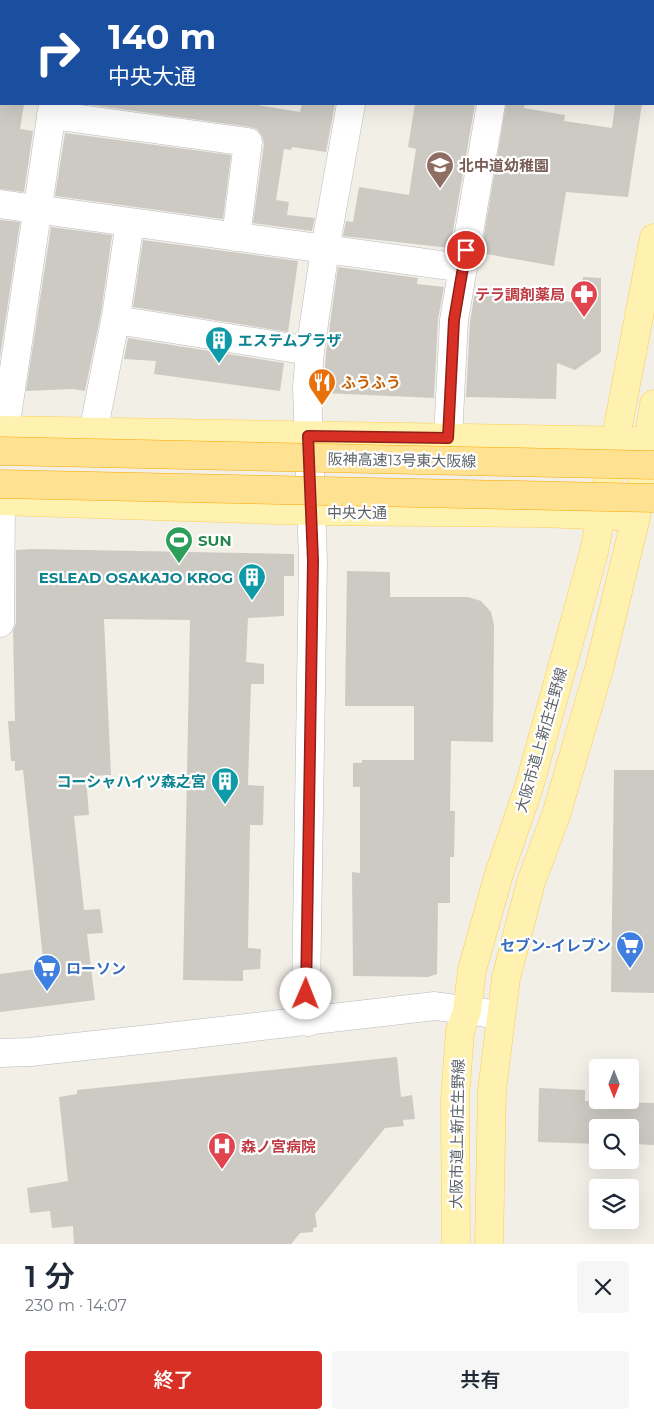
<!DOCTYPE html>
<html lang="ja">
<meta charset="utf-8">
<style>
:root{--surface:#fff;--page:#f6f6f7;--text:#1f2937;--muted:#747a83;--accent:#d93025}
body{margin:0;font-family:Montserrat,"Noto Sans JP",sans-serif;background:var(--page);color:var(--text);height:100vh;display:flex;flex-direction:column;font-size:19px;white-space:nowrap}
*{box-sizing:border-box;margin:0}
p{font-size:16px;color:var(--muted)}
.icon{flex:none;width:28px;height:28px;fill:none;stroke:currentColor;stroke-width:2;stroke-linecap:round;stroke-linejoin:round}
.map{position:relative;height:1244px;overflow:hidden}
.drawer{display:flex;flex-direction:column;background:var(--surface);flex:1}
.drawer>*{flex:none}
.top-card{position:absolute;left:0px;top:0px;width:655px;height:105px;box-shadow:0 5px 20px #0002;background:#1a4fa0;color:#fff;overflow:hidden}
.needle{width:32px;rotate:180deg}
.buttons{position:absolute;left:589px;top:1059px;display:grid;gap:10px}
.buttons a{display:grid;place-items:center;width:50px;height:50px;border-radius:5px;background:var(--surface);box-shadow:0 5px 20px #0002;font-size:25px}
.pin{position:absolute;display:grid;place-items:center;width:42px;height:42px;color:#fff;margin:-21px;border:2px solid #fff;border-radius:50%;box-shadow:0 1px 5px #0007}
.me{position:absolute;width:55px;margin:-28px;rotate:1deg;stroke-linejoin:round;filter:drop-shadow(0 0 4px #0008)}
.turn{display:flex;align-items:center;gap:18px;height:105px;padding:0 25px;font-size:22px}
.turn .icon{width:65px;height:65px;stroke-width:2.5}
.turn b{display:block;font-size:35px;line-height:42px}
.round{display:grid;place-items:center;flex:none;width:52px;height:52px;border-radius:5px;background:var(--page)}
.headline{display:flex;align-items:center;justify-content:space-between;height:85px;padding:0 25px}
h1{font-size:30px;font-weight:600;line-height:38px}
.primary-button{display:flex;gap:10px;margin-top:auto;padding:10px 25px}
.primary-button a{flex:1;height:58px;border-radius:5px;background:var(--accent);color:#fff;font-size:20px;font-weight:600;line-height:58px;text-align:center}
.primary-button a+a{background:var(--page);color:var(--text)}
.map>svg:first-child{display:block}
.building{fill:#cdcac4}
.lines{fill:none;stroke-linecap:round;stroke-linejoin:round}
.minor-casing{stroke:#b7babf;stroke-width:29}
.major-casing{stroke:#fecd54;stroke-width:29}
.minor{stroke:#fff;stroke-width:28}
.major{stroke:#fff1af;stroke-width:28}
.highway-bridge-casing{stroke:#f9a800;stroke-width:29;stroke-linecap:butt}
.highway-bridge{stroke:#ffe291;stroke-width:28}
.route-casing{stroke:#8d1f18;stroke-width:12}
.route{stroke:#d93025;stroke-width:9}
.labels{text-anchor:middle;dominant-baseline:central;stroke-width:4.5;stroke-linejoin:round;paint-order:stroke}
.education-label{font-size:15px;font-weight:bold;fill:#785e54;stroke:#fff;text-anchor:start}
.health-label{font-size:15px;font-weight:bold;fill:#be3a42;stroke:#fff;text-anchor:end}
.culture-label{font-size:15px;font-weight:bold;fill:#0d838f;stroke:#fff;text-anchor:end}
.food-label{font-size:15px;font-weight:bold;fill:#c56008;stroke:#fff;text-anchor:start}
.street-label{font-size:15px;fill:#5e6369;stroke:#fff}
.leisure-label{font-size:15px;font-weight:bold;fill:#27864d;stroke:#fff;text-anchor:start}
.shop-label{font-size:15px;font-weight:bold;fill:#366cbe;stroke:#fff;text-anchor:end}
</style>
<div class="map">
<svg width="654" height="1244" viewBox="0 0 654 1244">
<rect width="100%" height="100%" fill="#f2efe7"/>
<path class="building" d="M0,104h24l-4,25 13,2 -9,61 -24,-3z
M84,104h167l49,8 2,-8h33l-9,48 -34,-5 -1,3 -7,-1 -8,51 13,2 -2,13 28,3 -3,13 -59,-8 11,-79 -2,-8 -5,-7 -7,-2z
M415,104h60l-25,144 -107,-12 3,-15 7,1 6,-35 50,8 7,-46 -8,-2z
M506,104h19l-1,4 41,7 -1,6 48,7 3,-24h27l-14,93 -62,-5 -12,74 -73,-13z
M65,133l166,22 -8,64 -168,-23z
M0,220l20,2 -20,135z
M51,227l61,8 -11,78 -16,78 -13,-2 -46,2z
M143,240l155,21 -10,71 -155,-25z
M338,267l80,11 -1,6 27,3 -6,32 -4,79 -111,-5 3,-40z
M583,277l18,1v74l-26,18 -18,-7 -1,36 -90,-2 4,-75 5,-31 104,12z
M128,338l156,25 -4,28 -126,-17 2,-13 -32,-2z
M32,549l262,5v22h-10v40l-36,2 -2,44 18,2v20h-13l-3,101 16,1 -1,39h-13l-2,123 13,1 -1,20 -17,1v11l-60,-1 7,-360 -86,-1 7,156 -25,1 3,39 -15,1 10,94 16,-1 3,24 -16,1 8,66 -95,12v-38l44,-6 -21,-198 -8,1v-10h-4l-3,-40h7l-2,-90 3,-8v-73z
M347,571l43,1v25h78l13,4 10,11 3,13 -1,117 -42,-1 -1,70h5l-1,46h-4v46h-12l-1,71 -9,3 -75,-1 -1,-104 8,1v-86h-7v-24h9v-3h52v-54h-69z
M614,770h40v223l-43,-1z
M397,1057l4,40 11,-2 3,24 -12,1 1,6 -19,2 -70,86 2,13 -4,1v4l-13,1 -9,11h-217l-1,-18 -21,2 -2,-17 -20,2 -3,-25 41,-7 -9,-84 18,-3v-4z
M539,1088l46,2v11l69,2v42l-24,-1v-16h-32v16l-60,-2z"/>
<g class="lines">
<g class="minor-casing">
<path id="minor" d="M67,1v-1
M367,1v-1
M51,115l197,27 -12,95
M0,204l463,64
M116,320l194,31
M5,430l48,-326
M93,433l23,-117 14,-94
M448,437l6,-117 37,-216
M0,623l1,-122
M308,1022l-2,-28 7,-433 -6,-174 3,-36 15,-102 26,-145
M0,1053l30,-1 138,-15 267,-31 65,9"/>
</g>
<g class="major-casing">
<path id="major" d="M0,430l633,11
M0,501l311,10 228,2 81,3
M456,1244l-1,-145 5,-68 7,-20 5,-41 27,-96 30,-87 65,-235 60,-314
M489,1244l3,-154 14,-112 25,-96 25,-67 43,-146 37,-152 18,-113"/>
</g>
<use href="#minor" class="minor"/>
<use href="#major" class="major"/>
<g class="highway-bridge-casing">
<path id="highway-bridge" d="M0,451l654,14
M0,484l654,14"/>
</g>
<use href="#highway-bridge" class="highway-bridge"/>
</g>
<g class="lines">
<g class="route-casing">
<path id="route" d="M306,994l7,-433 -5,-125 140,2 6,-118 12,-70"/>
</g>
<use href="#route" class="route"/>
</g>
<defs>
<g id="school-pin" transform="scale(1.4375)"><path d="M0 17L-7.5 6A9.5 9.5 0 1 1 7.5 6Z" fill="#8d6e63" stroke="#fff"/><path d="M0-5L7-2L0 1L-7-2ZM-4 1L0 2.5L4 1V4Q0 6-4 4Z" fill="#fff"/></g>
<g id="pharmacy-pin" transform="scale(1.4375)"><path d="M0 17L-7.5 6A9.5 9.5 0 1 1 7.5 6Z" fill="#e0444e" stroke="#fff"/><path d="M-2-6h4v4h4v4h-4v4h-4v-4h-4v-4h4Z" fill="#fff"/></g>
<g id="building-pin" transform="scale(1.4375)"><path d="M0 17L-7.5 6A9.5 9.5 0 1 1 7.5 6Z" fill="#0f9aa8" stroke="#fff"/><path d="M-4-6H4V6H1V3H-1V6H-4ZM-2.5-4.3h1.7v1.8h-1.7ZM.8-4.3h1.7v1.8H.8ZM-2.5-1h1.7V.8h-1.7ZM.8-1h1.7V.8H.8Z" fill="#fff"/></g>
<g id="restaurant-pin" transform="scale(1.4375)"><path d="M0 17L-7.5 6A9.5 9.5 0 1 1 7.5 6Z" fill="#e8710a" stroke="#fff"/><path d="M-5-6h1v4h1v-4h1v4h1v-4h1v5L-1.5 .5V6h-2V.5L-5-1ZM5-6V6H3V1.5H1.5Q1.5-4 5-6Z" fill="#fff"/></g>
<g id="stadium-pin" transform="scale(1.4375)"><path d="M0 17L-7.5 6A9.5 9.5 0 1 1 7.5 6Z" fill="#2e9e5b" stroke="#fff"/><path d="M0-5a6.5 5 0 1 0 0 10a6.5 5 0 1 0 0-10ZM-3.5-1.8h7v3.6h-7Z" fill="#fff"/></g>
<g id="supermarket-pin" transform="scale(1.4375)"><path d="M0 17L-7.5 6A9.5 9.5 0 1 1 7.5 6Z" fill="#3f7fe0" stroke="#fff"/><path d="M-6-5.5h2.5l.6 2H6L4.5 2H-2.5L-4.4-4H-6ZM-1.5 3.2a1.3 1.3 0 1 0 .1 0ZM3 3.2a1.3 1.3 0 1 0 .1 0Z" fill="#fff"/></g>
<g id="hospital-pin" transform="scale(1.4375)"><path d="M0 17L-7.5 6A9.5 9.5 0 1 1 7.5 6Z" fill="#e0444e" stroke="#fff"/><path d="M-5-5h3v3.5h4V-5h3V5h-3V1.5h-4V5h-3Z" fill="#fff"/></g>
</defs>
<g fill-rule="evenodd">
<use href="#school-pin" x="440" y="165"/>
<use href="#pharmacy-pin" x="584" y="294"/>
<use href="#building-pin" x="219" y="340"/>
<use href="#restaurant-pin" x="322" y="382"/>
<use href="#stadium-pin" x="179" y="540"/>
<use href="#building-pin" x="252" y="577"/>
<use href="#building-pin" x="225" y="781"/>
<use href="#supermarket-pin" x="630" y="945"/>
<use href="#supermarket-pin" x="47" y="968"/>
<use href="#hospital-pin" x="222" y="1146"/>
</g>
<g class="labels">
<g class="education-label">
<text x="459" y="165">北中道幼稚園</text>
</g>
<g class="health-label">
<text x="565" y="294">テラ調剤薬局</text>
<text x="241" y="1146" text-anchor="start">森ノ宮病院</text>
</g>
<g class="culture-label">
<text x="238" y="340" text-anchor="start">エステムプラザ</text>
<text x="233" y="577">ESLEAD OSAKAJO KROG</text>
<text x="206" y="781">コーシャハイツ森之宮</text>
</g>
<g class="food-label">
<text x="341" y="382">ふうふう</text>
</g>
<g class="street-label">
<text transform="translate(402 460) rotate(1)">阪神高速13号東大阪線</text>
<text x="357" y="512">中央大通</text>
<text transform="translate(541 740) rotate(-74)">大阪市道上新庄生野線</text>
<text transform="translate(457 1134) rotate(-89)">大阪市道上新庄生野線</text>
</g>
<g class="leisure-label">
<text x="198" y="540">SUN</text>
</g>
<g class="shop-label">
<text x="611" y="945">セブン-イレブン</text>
<text x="66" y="968" text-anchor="start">ローソン</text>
</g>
</g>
</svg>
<div class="buttons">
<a><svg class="needle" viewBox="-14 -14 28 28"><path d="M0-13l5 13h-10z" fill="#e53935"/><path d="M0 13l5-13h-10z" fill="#747a83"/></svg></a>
<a><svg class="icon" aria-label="search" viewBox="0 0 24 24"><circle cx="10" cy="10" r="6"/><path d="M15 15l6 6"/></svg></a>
<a><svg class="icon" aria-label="layers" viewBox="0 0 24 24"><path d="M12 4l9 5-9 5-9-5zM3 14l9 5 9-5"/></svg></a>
</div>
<div class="pin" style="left:466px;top:250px;background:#d93025"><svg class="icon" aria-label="arrive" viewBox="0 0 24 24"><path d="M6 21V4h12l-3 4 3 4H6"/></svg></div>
<svg class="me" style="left:306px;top:994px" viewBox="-20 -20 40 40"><circle r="19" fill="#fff"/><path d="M0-13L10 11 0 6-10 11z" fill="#d93025"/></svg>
<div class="top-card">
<div class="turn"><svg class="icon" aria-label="right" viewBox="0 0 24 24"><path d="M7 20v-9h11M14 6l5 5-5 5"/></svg><div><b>140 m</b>中央大通</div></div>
</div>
</div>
<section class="drawer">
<div class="headline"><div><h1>1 分</h1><p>230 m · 14:07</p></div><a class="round"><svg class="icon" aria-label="close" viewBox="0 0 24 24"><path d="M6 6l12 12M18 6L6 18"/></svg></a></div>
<div class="primary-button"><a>終了</a><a>共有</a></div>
</section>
